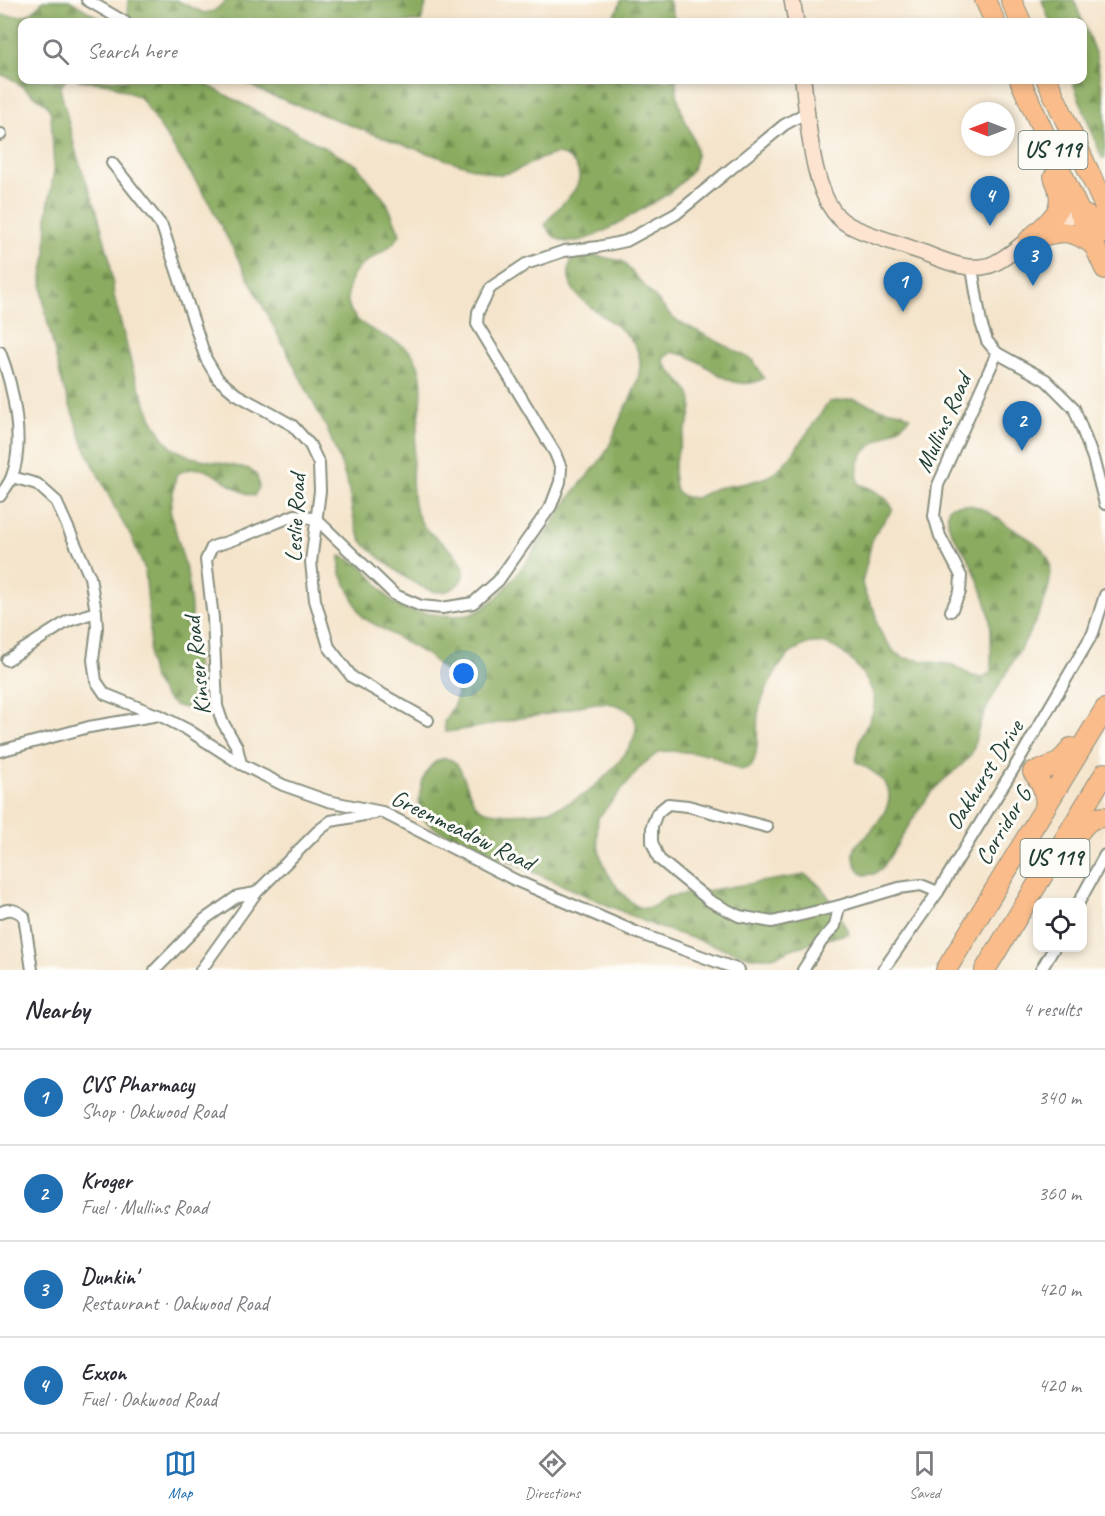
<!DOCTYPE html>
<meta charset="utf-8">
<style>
:root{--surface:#fff;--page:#f7f7f7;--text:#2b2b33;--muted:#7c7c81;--line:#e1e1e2;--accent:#1f6fb2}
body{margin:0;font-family:Caveat,sans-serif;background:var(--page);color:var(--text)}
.controls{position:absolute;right:18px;bottom:18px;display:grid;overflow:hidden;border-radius:12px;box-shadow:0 3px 9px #0003}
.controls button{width:54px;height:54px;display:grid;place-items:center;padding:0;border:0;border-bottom:2px solid var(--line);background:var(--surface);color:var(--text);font:30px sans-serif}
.compass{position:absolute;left:961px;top:102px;width:54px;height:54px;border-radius:50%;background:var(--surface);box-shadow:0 3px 9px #0003;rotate:270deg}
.you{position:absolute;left:464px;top:674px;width:21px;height:21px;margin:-15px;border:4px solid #fff;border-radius:50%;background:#1a73e8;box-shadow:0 0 0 9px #1a73e833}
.badge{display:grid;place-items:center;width:39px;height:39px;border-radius:50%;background:var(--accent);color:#fff;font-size:20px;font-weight:700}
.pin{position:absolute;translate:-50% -50px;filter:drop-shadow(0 2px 3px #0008)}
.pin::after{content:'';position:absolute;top:32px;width:21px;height:18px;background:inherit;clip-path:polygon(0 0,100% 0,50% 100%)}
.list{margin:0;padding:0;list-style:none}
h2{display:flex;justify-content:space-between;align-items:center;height:78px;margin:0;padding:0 24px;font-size:26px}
h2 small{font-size:20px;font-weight:400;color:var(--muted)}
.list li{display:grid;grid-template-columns:39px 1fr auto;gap:18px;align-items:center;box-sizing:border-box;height:96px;padding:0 24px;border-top:2px solid var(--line)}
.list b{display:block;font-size:22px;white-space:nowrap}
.list p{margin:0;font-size:20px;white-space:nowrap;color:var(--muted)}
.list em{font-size:20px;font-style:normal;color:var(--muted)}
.icon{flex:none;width:33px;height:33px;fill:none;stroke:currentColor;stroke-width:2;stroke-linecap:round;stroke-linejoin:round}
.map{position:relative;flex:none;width:1105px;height:970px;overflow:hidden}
.search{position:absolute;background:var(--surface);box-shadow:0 3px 9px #0003;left:18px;right:18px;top:18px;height:66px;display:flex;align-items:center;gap:15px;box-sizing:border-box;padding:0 21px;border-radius:12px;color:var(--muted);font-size:22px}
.sheet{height:462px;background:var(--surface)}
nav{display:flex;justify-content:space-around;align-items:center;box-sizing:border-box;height:84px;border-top:2px solid var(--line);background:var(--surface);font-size:16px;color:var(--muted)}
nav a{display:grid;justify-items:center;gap:3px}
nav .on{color:var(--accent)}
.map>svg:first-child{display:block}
.forest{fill:url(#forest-firs);stroke:#55744a;stroke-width:1.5}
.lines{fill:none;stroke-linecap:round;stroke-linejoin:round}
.street-casing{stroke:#8a9080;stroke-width:14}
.secondary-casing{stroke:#8a9080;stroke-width:18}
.highway-casing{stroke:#8a9080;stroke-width:22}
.street{stroke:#fff;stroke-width:10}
.secondary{stroke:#fde4d0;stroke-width:15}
.highway{stroke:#f9bc8a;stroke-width:20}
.labels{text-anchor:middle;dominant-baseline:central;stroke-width:6;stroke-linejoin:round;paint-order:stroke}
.shield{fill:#fdfcf7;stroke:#62766e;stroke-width:1.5}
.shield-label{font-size:22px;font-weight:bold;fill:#1f3d34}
.street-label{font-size:24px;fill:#1f3d34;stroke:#fdfcf7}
</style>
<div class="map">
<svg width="1105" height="970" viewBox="0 0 1105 970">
<defs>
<pattern id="forest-firs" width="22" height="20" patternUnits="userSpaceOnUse" patternTransform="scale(1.5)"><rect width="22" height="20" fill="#8bac60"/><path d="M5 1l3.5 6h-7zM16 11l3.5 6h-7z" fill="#718d50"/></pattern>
</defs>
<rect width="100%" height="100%" fill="#fdfcf7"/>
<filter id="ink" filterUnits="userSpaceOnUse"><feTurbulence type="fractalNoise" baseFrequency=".0167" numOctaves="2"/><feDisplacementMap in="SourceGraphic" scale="12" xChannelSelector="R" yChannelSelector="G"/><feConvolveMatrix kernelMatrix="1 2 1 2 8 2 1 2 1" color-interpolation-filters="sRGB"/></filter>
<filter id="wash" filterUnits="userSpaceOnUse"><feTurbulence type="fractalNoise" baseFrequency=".008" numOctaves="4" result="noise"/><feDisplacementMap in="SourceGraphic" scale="24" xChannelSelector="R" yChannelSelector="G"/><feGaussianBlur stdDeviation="1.35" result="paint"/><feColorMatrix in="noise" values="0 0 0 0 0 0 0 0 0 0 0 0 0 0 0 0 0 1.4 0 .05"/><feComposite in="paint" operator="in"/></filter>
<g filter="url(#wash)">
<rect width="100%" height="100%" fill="#f4e4cb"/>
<g class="forest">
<path d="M43,0H69L106,22H22V80H66L60,88L77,156L97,211L110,261L114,296L134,374L152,419L164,439L172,448L191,457L249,469L257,476L259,487L254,496C226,490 207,454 176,475L170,510L188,577L198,681L195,703L185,708L174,705L166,698L153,680L149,659L150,626L145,570L131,536L119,516L84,446L62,383L47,319L43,298L42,276L46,256L47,214L54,171L51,113L46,104L10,78L0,74V15C21,17 30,19 43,0Z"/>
<path d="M128,0H176L204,13L214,11L227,0H427L421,22H136L128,16Z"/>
<path d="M621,0H669L675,22H609L618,9Z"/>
<path d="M1042,0H1074L1096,55L1105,104V158H1102L1072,80H1082V22H1050Z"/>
<path d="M77,80H198L357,165L387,203L400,234C388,258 351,257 348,292C343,334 400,332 415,358C431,386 414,432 413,462C412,472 412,484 413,494C413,505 418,519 425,528C436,541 478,562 459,583C454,589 446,592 439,592C416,591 384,560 366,546C351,528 353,505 347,483C342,464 334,447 327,429L206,197L141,98L110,84Z"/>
<path d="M240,80H676C676,137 732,153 658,200C634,211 584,253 558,239C552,236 549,231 545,225C554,207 590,188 576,166C555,133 520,181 493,174C416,152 341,121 265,93Z"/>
<path d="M591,255L622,261L674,319L753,360L764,378C735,394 717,371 694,359C687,355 679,354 671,352L663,360C670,375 688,385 691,397C698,421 665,454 676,491L685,497L696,498L716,488L747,483L767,477L776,472L791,456L829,402L855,399L878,408L901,412L910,417C892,440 849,442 859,484C874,490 886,494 893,509L873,536L862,583L865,594L876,613L877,624L882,635L895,653L904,658L953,665L972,676L982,678L991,672C991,650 993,628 987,606C982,590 976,572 968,558C958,540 943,529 949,507C971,499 990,512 1007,525C1022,535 1046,545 1050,564C1057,601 1007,667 991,700C986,710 981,720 978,730C975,738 975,749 970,756C959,770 941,779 930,794C913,816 899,843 883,867L874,874L864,875C857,869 850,857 856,846C857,843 863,840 866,837C878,822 900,799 883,781C877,773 866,767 857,762C853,734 878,721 874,697C871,684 862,672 853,662C821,629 791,641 771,680C766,690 760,702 758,714C756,732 760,751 751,767L740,770L709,754L670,751L659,752L641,766L598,818C594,848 603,873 624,895C629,901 637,909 647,908C653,908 662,901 667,897L805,875C827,886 837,913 849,933L794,948L773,957H750L655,926L440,831C434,827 426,823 422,817C415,802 422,767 439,760C464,750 465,796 478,807C488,816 526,814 540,812C556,810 577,800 590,790C606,777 657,730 627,710C603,694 573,709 548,714C539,716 530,716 521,718C496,723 470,730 445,732L444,722L455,703L457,694L456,684L449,674L427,655L362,617L340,572V556C348,559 358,562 364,568C392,598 385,609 432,614C443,615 457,617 468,615C504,608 551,523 573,493C584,479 598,466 607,450C613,440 616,428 621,417C629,401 639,384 640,366C643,317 553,311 571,261L581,256Z"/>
</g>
</g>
<g filter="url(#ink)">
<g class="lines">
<g class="street-casing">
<g id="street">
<path d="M87,0L125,22"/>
<path d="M0,135L1,134"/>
<path d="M112,163L162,226L206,359L218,379L236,394L292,425L310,445L319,464L320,491L311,562L315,600L329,647L352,677L428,720"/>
<path d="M972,268L981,323L987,341L997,353L1046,380L1074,408L1093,458L1105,504"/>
<path d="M0,352C13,385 25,442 12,476C10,483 4,490 0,496"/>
<path d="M12,477L37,484L56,501L90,577L96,612L97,628L93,660L96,681L105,694L157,715"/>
<path d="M951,611L960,592L961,576L940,536L934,516L938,485L997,353"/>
<path d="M7,660L68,621L96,612"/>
<path d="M0,751L89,727L159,715L188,730L241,764L283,785L328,801L382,812L517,881L638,933L739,970"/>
<path d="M241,764L237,747L222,721L217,706L213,618L206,560L212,547L244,536L295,515L316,519L395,595L421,606L442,608L473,603L498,581L551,506L560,482L561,468L555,453L477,324L478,312L490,288L526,264L564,251L598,247L626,241L676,214L784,125L807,112"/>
<path d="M767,827L688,806L668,804L657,813L652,826V842L659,859L710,901L739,916L772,922L839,906L899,888L921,885L938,892"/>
<path d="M1079,902L1105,855"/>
<path d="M0,913C9,907 16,910 24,916L32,970"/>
<path d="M155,970L205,919L238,896L256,893"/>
<path d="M201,970L256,893L318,831L331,821L375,813"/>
<path d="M803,970L821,942L835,926L839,906"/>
<path d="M883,970L938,892L1017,763L1093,633L1105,595"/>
<path d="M1041,970L1054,948"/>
</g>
</g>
<g class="secondary-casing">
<g id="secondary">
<path d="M792,0L796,22"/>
<path d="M803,80C808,118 811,203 847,224C864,234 897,243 916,250C937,257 964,272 987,266C996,264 1003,258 1011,253C1032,237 1054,216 1082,214"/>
</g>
</g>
<g class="highway-casing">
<g id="highway">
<path d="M985,0L995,22"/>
<path d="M1011,0L1021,22"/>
<path d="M1020,80L1105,269"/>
<path d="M1047,80L1105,207"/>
<path d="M1082,214L1097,221L1105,233"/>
<path d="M1033,239C1059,230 1072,228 1095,246"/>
<path d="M1028,241C1051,219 1070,211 1054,177"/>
<path d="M1046,805C1045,791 1042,783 1033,772C1050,768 1062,763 1071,748"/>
<path d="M1077,835C1085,824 1090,817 1105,817"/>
<path d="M946,970L1105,709"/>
<path d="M985,970L1105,773"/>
</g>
</g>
<use href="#street" class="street"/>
<use href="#secondary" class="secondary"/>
<use href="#highway" class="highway"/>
</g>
</g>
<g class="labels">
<g class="shield">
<rect x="1018.5" y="131" width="69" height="38" rx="4.5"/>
<rect x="1020.5" y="839" width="69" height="38" rx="4.5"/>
</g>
<g class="shield-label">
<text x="1053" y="150">US 119</text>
<text x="1055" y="858">US 119</text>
</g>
<g class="street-label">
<text transform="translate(943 423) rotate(-66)">Mullins Road</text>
<text transform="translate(295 518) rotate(-87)">Leslie Road</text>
<text transform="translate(197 666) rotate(-96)">Kinser Road</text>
<text transform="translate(984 775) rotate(-58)">Oakhurst Drive</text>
<text transform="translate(1003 826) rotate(-59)">Corridor G</text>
<text transform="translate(463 830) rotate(26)">Greenmeadow Road</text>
</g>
</g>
</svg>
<div class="controls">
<button><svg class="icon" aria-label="locate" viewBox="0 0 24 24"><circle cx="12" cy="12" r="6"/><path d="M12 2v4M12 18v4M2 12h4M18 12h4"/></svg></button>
</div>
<svg class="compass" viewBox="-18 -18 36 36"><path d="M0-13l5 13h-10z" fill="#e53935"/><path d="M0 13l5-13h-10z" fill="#7c7c81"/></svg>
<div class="you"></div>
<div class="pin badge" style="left:903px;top:312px">1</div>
<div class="pin badge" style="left:1022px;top:451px">2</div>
<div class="pin badge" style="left:1033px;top:286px">3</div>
<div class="pin badge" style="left:990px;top:226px">4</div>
<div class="search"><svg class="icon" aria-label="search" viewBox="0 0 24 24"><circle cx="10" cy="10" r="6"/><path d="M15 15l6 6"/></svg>Search here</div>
</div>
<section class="sheet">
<h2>Nearby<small>4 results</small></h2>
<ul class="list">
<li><span class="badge">1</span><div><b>CVS Pharmacy</b><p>Shop · Oakwood Road</p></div><em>340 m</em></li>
<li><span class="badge">2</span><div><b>Kroger</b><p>Fuel · Mullins Road</p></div><em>360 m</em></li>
<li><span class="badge">3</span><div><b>Dunkin'</b><p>Restaurant · Oakwood Road</p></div><em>420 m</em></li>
<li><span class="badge">4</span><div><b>Exxon</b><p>Fuel · Oakwood Road</p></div><em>420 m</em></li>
</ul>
</section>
<nav>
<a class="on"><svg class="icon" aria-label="map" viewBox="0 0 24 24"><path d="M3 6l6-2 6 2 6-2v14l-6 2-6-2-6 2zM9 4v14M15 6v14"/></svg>Map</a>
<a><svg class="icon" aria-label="directions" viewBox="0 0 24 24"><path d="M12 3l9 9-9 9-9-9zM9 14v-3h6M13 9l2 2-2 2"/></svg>Directions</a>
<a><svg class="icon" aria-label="saved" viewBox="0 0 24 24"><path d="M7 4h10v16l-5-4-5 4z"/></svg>Saved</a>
</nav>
